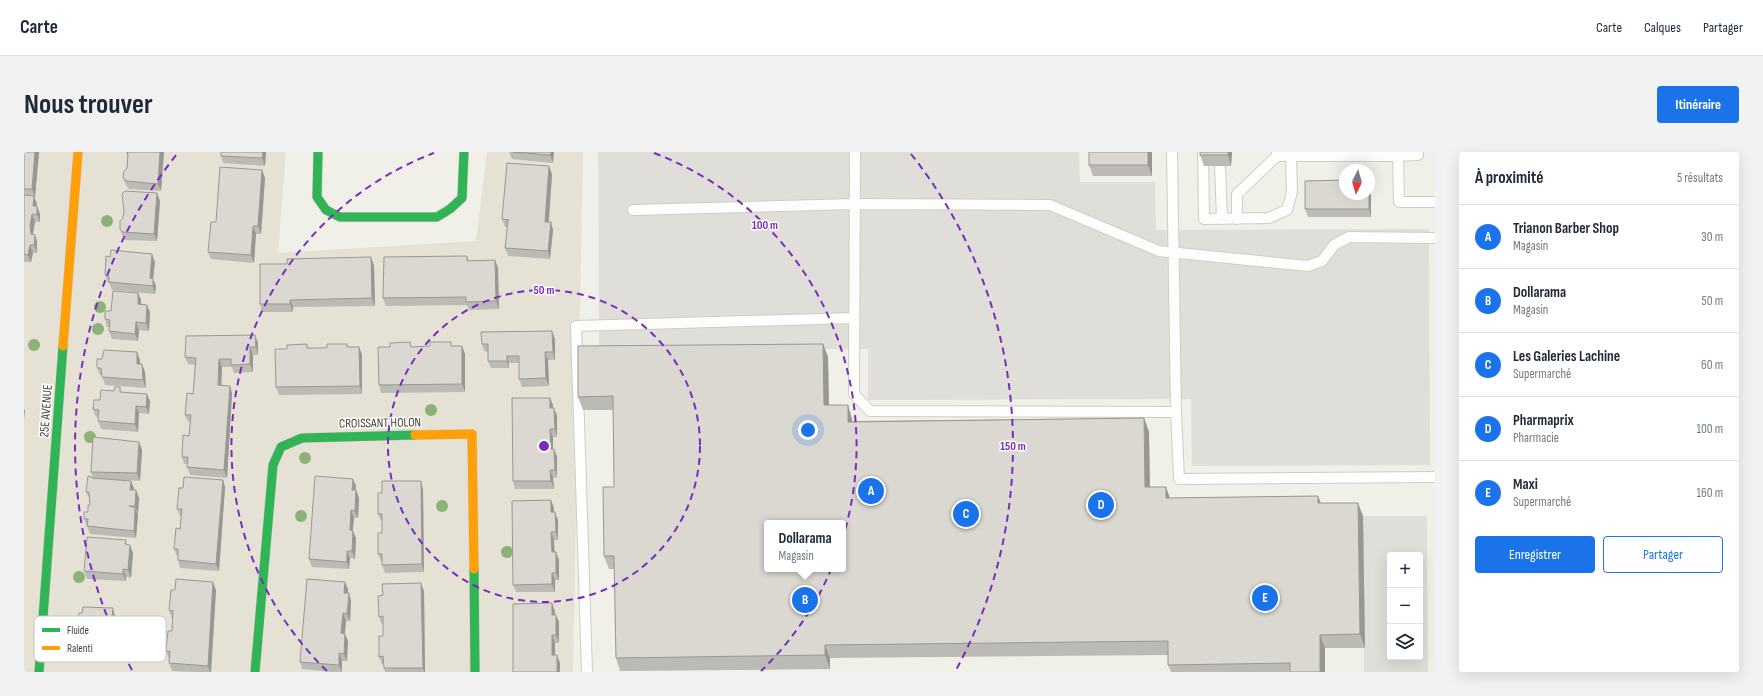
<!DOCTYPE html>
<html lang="fr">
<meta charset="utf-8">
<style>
:root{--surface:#fff;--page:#f2f2f3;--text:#1f2937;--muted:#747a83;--line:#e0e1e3;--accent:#1a73e8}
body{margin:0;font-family:"Sofia Sans Condensed",sans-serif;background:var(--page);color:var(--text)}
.controls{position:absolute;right:12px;bottom:12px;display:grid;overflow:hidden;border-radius:4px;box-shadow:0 4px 16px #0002}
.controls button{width:36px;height:36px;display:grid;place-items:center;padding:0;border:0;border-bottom:1px solid var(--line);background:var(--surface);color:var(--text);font:20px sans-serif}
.compass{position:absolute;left:1315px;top:12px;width:36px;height:36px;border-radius:50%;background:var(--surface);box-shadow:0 4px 16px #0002;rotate:185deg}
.you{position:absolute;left:784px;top:278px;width:14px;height:14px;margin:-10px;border:3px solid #fff;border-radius:50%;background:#1a73e8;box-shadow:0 0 0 6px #1a73e833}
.badge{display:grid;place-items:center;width:26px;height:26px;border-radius:50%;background:var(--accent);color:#fff;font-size:13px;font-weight:700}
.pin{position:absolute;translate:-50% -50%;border:2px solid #fff;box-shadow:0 1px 4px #0006}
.popup{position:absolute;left:740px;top:368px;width:82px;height:52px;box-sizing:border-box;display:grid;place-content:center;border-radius:4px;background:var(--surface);filter:drop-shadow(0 1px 3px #0005);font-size:13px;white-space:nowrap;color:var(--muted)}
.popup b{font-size:15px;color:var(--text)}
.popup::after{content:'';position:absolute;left:50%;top:100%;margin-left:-8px;border:8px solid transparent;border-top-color:var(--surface)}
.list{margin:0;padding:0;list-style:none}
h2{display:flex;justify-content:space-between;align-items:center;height:52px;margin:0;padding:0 16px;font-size:17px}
h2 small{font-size:13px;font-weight:400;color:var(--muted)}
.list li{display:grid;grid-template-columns:26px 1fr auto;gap:12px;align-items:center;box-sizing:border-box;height:64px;padding:0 16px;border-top:1px solid var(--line)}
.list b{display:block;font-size:15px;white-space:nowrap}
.list p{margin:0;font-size:13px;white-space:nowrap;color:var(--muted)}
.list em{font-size:13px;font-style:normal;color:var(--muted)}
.actions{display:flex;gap:8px;padding:12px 16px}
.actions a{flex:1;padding:9px 0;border:1px solid var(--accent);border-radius:4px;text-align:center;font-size:14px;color:var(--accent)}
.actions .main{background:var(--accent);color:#fff}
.icon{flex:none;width:22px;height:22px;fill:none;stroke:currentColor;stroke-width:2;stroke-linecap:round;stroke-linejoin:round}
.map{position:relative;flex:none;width:1411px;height:520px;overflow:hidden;border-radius:4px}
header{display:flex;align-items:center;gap:24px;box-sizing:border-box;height:56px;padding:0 20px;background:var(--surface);border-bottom:1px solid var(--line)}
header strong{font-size:19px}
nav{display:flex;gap:22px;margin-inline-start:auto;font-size:14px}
.intro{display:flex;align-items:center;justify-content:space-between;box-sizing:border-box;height:96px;padding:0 24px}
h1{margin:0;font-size:28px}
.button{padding:10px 18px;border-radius:4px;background:var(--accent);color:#fff;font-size:14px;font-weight:700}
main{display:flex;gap:24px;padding:0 24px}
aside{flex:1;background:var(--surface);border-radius:4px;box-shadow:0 4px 16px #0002}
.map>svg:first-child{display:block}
.residential{fill:#e5e2d5}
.parking{fill:#e0ded8;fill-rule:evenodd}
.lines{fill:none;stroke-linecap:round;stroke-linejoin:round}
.lane-casing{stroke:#cecdc6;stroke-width:12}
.fast-casing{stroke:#d0cebe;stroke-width:10}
.slow-casing{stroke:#d0cebe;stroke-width:10}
.lane{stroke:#fdfdfc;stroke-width:10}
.fast{stroke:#30b455;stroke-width:9}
.slow{stroke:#ff9f0a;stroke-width:9}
.tree{fill:#8cb27a}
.wall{fill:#bbbab4}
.shaded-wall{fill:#999792}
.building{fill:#dad8d1;stroke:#999792;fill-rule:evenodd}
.ring{fill:none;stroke:#7b2cbf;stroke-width:2;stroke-dasharray:7 5}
.labels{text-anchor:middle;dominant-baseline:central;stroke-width:3;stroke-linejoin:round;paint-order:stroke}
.street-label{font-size:13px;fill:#484234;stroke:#fff}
.key{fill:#fff;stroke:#c8c6c2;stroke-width:1}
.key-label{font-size:11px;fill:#484234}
.centre{fill:#7b2cbf;stroke:#fff;stroke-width:2}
.ring-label{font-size:12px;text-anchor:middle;font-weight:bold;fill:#7b2cbf;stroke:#fff;stroke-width:3;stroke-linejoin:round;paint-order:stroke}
</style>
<header>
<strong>Carte</strong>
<nav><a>Carte</a><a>Calques</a><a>Partager</a></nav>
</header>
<div class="intro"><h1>Nous trouver</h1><a class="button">Itinéraire</a></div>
<main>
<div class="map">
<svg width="1411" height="520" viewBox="0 0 1411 520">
<rect width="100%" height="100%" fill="#f0efe8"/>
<path class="residential" d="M0,0H262L254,101L452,89L463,0H559L549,520H0Z"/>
<g class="parking">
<path d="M574,0H1055L1056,30H1131L1132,78L1405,77L1406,313L1168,314L1167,247L844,248V197L575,198Z"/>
<path d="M1339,364H1403L1404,520H1340ZM1366,403H1396V505H1366Z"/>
</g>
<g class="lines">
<g class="lane-casing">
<g id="lane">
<path d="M831,0L830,242L846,259L1152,260L1155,327L1411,325"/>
<path d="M1148,0L1152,260"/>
<path d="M1179,0L1180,67L1245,66L1263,58L1268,40L1267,4"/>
<path d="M1253,0V4H1374L1375,50H1411"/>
<path d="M1374,4L1394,3V0"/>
<path d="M1196,14L1198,67"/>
<path d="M609,58L831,52L1026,53L1135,99L1284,114L1298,109L1310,93L1325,85L1411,86"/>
<path d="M1213,67V42L1253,4"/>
<path d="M563,520L552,174L830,166"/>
</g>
</g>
<g class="fast-casing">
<g id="fast">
<path d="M294,0L293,45L302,58L316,65H413L426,57L438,46L440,0"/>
<path d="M450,417L451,520"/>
<path d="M15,520L39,194"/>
<path d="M231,520L249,313L257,295L278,286L391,283"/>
</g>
</g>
<g class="slow-casing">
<g id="slow">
<path d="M39,194L54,0"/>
<path d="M391,283L448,282L450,417"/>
</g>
</g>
<use href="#lane" class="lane"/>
<use href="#fast" class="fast"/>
<use href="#slow" class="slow"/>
</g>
<g class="tree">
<circle cx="83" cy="69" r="6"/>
<circle cx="76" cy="155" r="6"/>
<circle cx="74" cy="177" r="6"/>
<circle cx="10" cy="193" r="6"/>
<circle cx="407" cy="258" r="6"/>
<circle cx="66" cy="285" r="6"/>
<circle cx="281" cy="306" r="6"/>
<circle cx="418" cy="354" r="6"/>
<circle cx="277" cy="364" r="6"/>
<circle cx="483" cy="400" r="6"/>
<circle cx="55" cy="425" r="6"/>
</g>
<g class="wall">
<path d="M0,0H15L11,45H10L13,52V54L16,62V70H11L9,81V82L11,83L13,90V101H9L7,110H0Z"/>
<path d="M102,0H140L137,39L105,37L102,33L99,26L103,16L104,6Z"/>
<path d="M242,0L241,14L199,11L197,4Z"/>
<path d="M485,0H530L529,11L488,7Z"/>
<path d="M1065,0H1128V24H1069L1065,13Z"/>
<path d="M1176,0H1208L1207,14H1180L1176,3Z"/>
<path d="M238,18L241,26L237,82H232L230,111L187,107L184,100L192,70Z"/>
<path d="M528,22L525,70H527L529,78L526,107L484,104L481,96L483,75H481L478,67Z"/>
<path d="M1345,30L1347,36V65H1284L1281,57L1345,42Z"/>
<path d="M136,49L133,89L101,88L99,85L96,77Z"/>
<path d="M443,104L445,109L471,108L474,116L475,157L445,158L443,153L362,154L359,146Z"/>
<path d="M131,110L129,127L132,134L131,142L88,138L85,131H84L81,123Z"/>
<path d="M350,113L351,154L269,155V160H238L236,152Z"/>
<path d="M114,141L117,148V152L126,160L125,179L115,178L114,189L88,187L85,179V175H83L81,167L87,159Z"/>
<path d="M231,183L234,191V203H229V220L210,221L208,215H198L197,234H206L208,242L203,326L166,323L163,315V312H160L158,305L165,284L166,270H164L161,263L169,242L171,213L164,212L161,205Z"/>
<path d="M531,187V208H524L525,234L498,235L495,227V211H485V216H467L464,209V200L460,199L458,192Z"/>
<path d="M386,190L388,195L438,194L441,202V240L357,241L355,233L366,195Z"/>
<path d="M283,192L284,196L335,195L338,203V242L255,243L252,235L263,197Z"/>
<path d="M799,192L804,205L805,253L828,267V269L1120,266L1125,280L1126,335L1146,346L1294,344L1297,351L1339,364L1341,496H1301V520H1147L1144,513V503L806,506V517L596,519L592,506L590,417H585L580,404L590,335L589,258H559L554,245Z"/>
<path d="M113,200L116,208V212H118L121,220L122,236L81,233L78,223H76L73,216L78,207Z"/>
<path d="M96,235L97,240L126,249L125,262L115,261L114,280L77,277L74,269L75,265H72L69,257L76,248L90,239Z"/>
<path d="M526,246L529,253V256H530L533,264V285H529V297H530L533,305V325L529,326L530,337H491L489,329Z"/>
<path d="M115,290L118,298L116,329L102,328L110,336V338H112L115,346L112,386L66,382L60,367L64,360L66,353V348L62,340L68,325L69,326L67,320Z"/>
<path d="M329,327L332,334V338L335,346L334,366H330L329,379L332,386L331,407L326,406L325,417L288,415L285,407Z"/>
<path d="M199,328L201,335L195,419L156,416L154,408V404H153L150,397L156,377L157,364H156L153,357L159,336Z"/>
<path d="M399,337L400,420L361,421L358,413V409H357L354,402L358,381V369H357L354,362L358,341Z"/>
<path d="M530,356V360L534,368V388H530V400H532L535,408V428H531V440H492L489,433Z"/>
<path d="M102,388L103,393L109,401L107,426L102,425V429L63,427L60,419Z"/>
<path d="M324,437V441L327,449L326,469H322L321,482L324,489L323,509H318V520H308L278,517L276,510Z"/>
<path d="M192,438L187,520H169L148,519L145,511V507L142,499L148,479V466L145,458Z"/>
<path d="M400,439L401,520H361L360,516V512H358L355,505L359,484V472H358L355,465Z"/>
<path d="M531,459V463H532L535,470V491H531V503L536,511L489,520Z"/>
<path d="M91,464L90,481L85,480L83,505L70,504V508L59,507L55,495L57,473L54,465Z"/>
<path d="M134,481L131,509L107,507L105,499V496H101L98,488Z"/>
</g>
<g class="shaded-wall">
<path d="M11,0H15L11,45L8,37Z"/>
<path d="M136,0H140L137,39L134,32Z"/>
<path d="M239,0H242L241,14L238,6Z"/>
<path d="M527,0H530L529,11L526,3Z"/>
<path d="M1124,0H1128V24L1124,13Z"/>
<path d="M1204,0H1208L1207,14L1204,3Z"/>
<path d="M525,14L528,22L524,77L521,70Z"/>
<path d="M238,18L241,26L237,82L234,74Z"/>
<path d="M1345,30L1347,36V65L1345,57Z"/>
<path d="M133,41L136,49L133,89L130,82Z"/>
<path d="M10,44L13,52L12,61L9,54Z"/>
<path d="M13,54L16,62V70L13,63Z"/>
<path d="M8,62L11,70L9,81L10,90L7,82L6,74Z"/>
<path d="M527,70L529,78L526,107L524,99Z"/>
<path d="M229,74L232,82L230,111L227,103Z"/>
<path d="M11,83L13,90V101L10,93Z"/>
<path d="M6,93L9,101L7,110L4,103Z"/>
<path d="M128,102L131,110L129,127L132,134L131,142L126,126Z"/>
<path d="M347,105L350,113L351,154L348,146Z"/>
<path d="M471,108L474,116L475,157L472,149Z"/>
<path d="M114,141L117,148V160L114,152Z"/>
<path d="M266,148L269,155V160L266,152Z"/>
<path d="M123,153L126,160L125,179L122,171Z"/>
<path d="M112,170L115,178L114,189L111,182Z"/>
<path d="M528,179L531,187V208L529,200Z"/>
<path d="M231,183L234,191V203L232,195Z"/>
<path d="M799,192L804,205L805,267L800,253Z"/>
<path d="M438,194L441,202V240L438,232Z"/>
<path d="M226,195L229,203V220L226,212Z"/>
<path d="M335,195L338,203V242L336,234Z"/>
<path d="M113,200L116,208V219L113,212Z"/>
<path d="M521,200L524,208L525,234L522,226Z"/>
<path d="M483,204L485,211V216L483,209Z"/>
<path d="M195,207L198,215L197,241L194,233Z"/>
<path d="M118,212L121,220L122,236L119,228Z"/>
<path d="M206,234L208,242L203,326L200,318Z"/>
<path d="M123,242L126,249L125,262L122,255Z"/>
<path d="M526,246L529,253V264L526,256Z"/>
<path d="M824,253L828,267V283L824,270Z"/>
<path d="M112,254L115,261L114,280L111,272Z"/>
<path d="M530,256L533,264V285L531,277Z"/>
<path d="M0,257L1,259L0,267Z"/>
<path d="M1120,266L1125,280L1126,349L1121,335Z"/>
<path d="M526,277L529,285V305L527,297Z"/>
<path d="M115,290L118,298L116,329L113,321Z"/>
<path d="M530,297L533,305V325L531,318Z"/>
<path d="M526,318L529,326L530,337L527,329Z"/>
<path d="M329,327L332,334L331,346L328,338Z"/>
<path d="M199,328L201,335L195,419L192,412Z"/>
<path d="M107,329L110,336L109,345L106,338Z"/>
<path d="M397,329L399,337L400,420L398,412Z"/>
<path d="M1142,335L1147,349L1142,346Z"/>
<path d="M112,338L115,346L114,362L111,354Z"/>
<path d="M332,338L335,346L334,366L331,359Z"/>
<path d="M1294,344L1299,358L1294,351Z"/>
<path d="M527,348L530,356V368L527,360Z"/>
<path d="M1334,351L1339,364L1341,496L1336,482Z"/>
<path d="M111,356L114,363L112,386L110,379Z"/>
<path d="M327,358L330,366L328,386L326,378Z"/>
<path d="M531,360L534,368V388L532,380Z"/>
<path d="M329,379L332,386L331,407L328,399Z"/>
<path d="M527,380L530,388L531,408L528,400Z"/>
<path d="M106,393L109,401L107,426L104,418Z"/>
<path d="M323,399L326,406L325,417L323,410Z"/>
<path d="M532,400L535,408V428L532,421Z"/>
<path d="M99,417L102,425V429L99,422Z"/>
<path d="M528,421L531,428V440L528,432Z"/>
<path d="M189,430L192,438L187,520H186L184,514Z"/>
<path d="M321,430L324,437L323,449L320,441Z"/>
<path d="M397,431L400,439L401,520H400L399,516Z"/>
<path d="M325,441L327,449L326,469L323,462Z"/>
<path d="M528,451L531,459V470L528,463Z"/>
<path d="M89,456L91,464L90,481L87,473Z"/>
<path d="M319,461L322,469L320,489L317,481Z"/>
<path d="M532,463L535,470V491L532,483Z"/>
<path d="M82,473L85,480L83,505L80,497Z"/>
<path d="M131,474L134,481L131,509L129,501Z"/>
<path d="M321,482L324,489L323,509L320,502Z"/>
<path d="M528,483L531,491V511L528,503Z"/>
<path d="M1296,483L1301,496V520H1296Z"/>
<path d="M801,493L806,506V517L801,503Z"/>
<path d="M67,496L70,504V508L67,500Z"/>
<path d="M315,501L318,509V520L315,513Z"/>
<path d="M533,503L536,511V520H533Z"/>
</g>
<g class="building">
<path d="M0,0H11L8,37H0Z"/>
<path d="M103,0H136L134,32L103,29L99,26L100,19L103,16L104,2Z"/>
<path d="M197,0H239L238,6L197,4Z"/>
<path d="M489,0H527L526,3Z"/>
<rect x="1065" y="0" width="59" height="13"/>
<rect x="1176" y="0" width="28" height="3"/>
<path d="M483,11L525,14L521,70H527L524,99L481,96L484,68H485L478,67Z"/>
<path d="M196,15L238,18L234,74H229L227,103L184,100L187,70H192Z"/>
<path d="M1321,28V42H1345V57H1281V29Z"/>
<path d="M101,39L133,41L130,82L98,80L96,77V69L99,66L100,59L98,42Z"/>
<path d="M0,43L10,44L9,54H13V63L8,62L6,74L7,82L11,83L10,93H6L4,103L0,102Z"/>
<path d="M87,98L128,102L126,126L129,127V134L85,130V124L81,123L82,104L86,105Z"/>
<path d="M443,104V109L471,108L472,149L442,150V145L359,146L360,105Z"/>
<path d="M347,105L348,146L266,148V152H236V112H263V107Z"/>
<path d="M89,139L114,141V152L123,153L122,171L112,170L111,182L85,179L86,168L81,167V159H87Z"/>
<path d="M528,179L529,200H521L522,226L495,227V204H483V209H464V192H458L457,180Z"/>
<path d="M231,183L232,195H226V212L207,213V207H195L194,233L206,234L200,318L163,315L164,305H158L159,283L165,284L167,263H161L163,241L169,242L172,206L161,205L162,184Z"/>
<path d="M386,190L387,195L406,194V190H427V194H438V232L355,233L354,195H366V191Z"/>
<path d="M283,192V196H303V192H323V195H335L336,234L252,235L251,197H263V193Z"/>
<path d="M799,192L800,253H824V270L1120,266L1121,335H1142V346L1294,344V351H1334L1336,482L1296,483V520H1266V511L1144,513V489L801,493V503L592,506L590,404H580L579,335H590L589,244L554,245V194ZM743,371H819V417H743Z"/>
<path d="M80,198L113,200V212H118L119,228L78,225L77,216H73V207H78Z"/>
<path d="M91,235H96V240L123,242L122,255L112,254L111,272L74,269L75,258L69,257L70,248H76L77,238L90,239Z"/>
<path d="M488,246H526V256H530L531,277H526L527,297H530L531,318H526L527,329H489Z"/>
<path d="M69,285L115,290L113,321L67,320Z"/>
<path d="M64,324L68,325V326L107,329L106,338H112L111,354H105L111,356L110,379L63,374L64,367H60V360H64V353H66L65,340H62Z"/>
<path d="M291,324L329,327L328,338H332L331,359L327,358L326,378L329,379L328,399H323V410L285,407Z"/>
<path d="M160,325L199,328L192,412L154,408V397H150L152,376L156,377L158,357H153L155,336H159Z"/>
<path d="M358,329H397L398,412L358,413V402H354V381H358V362H354V341H358Z"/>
<path d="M527,348V360H531L532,380H527L528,400H532V421H528V432L489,433L488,349Z"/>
<path d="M63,385L102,388L101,392L106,393L104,418L99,417V422L60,419Z"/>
<path d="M152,427L189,430L184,514L145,511L146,499H142L144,479H148L149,459L145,458L147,438H151Z"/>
<path d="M283,427L321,430L320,441H325L323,462L319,461L317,481L321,482L320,502L315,501V513L276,510Z"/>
<path d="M397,431L399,516H360L359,504L355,505V484H359V464L355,465L354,444L359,443L358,432Z"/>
<path d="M528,451V463H532V483H528V503H533V520H489V452Z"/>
<path d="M59,455L89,456L87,473H82L80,497L67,496V500L56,499L57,495H55L58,466L54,465L55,461H58Z"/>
<path d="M100,471L131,474L129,501L105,499V489L98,488Z"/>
</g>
<g class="ring">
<circle cx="520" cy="294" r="156"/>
<path d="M303 519A313 313 0 0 1 410 1M630 1A313 313 0 0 1 737 519"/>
<path d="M108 518A469 469 0 0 1 153 2M887 2A469 469 0 0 1 932 518"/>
</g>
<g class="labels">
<g class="street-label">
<text transform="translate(22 259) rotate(-86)">25E AVENUE</text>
<text transform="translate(356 271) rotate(-1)">CROISSANT HOLON</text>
</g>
</g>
<rect x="10" y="464" width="132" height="46" rx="6" class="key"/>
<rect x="18" y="476" width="18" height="4" fill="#30b455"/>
<rect x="18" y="494" width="18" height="4" fill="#ff9f0a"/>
<g class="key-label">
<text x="43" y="482">Fluide</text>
<text x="43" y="500">Ralenti</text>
</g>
<circle cx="520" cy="294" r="6" class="centre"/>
<g class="ring-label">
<text x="741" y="77">100 m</text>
<text x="520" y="142">50 m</text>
<text x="989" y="298">150 m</text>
</g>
</svg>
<div class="controls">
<button>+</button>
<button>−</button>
<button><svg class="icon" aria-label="layers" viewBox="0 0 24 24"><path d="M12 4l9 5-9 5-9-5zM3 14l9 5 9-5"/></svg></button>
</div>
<svg class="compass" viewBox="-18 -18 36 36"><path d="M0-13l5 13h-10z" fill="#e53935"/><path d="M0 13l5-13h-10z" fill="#747a83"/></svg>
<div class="you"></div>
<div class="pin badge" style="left:847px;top:339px">A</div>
<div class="pin badge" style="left:781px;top:448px">B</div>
<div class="popup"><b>Dollarama</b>Magasin</div>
<div class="pin badge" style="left:942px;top:362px">C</div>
<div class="pin badge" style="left:1077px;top:353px">D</div>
<div class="pin badge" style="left:1241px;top:446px">E</div>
</div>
<aside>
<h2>À proximité<small>5 résultats</small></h2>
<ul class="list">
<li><span class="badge">A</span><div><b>Trianon Barber Shop</b><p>Magasin</p></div><em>30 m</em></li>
<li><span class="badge">B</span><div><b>Dollarama</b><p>Magasin</p></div><em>50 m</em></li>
<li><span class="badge">C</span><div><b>Les Galeries Lachine</b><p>Supermarché</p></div><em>60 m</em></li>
<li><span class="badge">D</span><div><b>Pharmaprix</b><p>Pharmacie</p></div><em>100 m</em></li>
<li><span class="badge">E</span><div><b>Maxi</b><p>Supermarché</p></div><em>160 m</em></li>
</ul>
<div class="actions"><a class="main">Enregistrer</a><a>Partager</a></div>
</aside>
</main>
